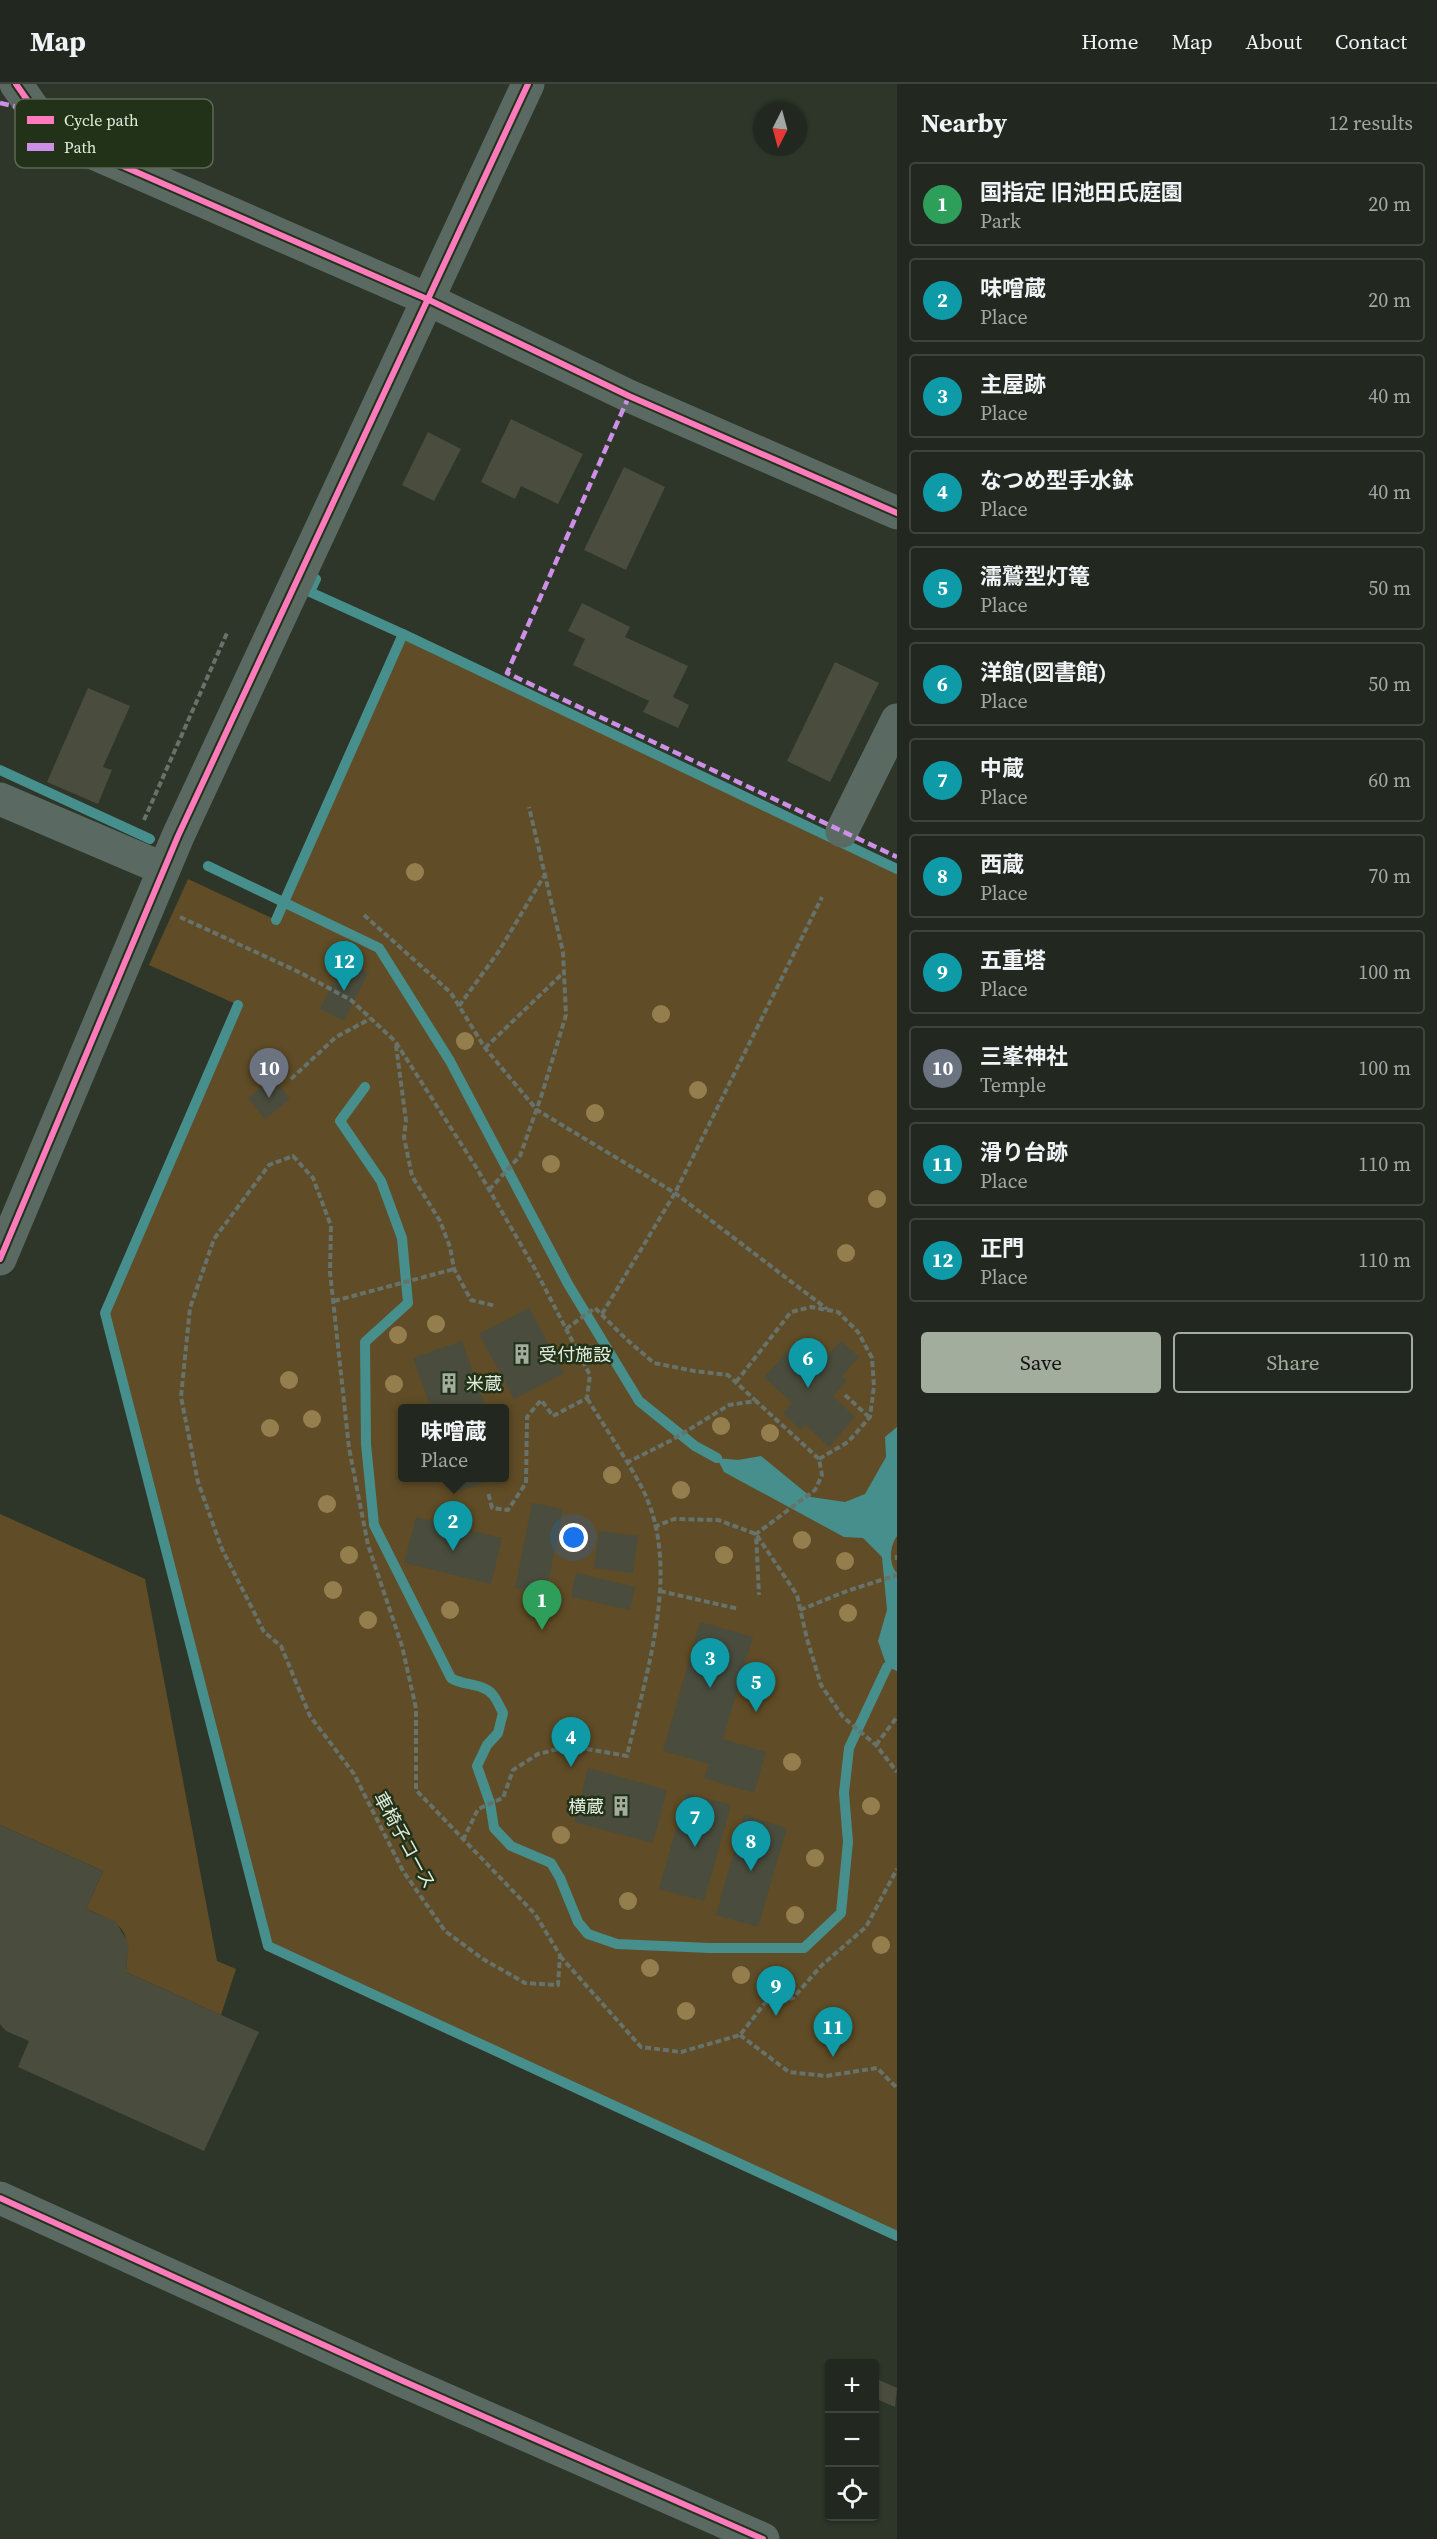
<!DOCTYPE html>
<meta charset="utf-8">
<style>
:root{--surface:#22281f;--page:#2a3028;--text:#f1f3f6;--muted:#a2a6a4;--line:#3f443d;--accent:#a3ad9e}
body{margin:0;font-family:"Source Serif 4","Noto Sans JP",serif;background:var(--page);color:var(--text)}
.controls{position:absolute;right:18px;bottom:18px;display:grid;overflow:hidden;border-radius:6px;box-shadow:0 2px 4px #0004}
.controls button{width:54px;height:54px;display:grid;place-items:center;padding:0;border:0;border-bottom:2px solid var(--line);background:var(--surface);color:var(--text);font:30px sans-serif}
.compass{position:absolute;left:753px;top:18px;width:54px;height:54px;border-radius:50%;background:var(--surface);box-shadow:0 2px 4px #0004;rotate:186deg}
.you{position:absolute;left:574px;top:1454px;width:21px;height:21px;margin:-15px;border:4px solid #fff;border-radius:50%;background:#1a73e8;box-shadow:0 0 0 9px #1a73e833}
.badge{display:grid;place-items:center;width:39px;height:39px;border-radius:50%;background:var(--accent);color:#fff;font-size:20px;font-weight:700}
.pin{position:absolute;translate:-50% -50px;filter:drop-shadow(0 2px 3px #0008)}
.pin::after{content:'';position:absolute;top:32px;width:21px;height:18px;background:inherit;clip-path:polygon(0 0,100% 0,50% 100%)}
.popup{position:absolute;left:398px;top:1320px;width:111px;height:78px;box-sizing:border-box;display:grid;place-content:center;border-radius:6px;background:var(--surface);filter:drop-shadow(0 2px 4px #0005);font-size:20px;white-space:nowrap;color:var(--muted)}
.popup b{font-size:22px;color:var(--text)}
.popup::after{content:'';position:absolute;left:50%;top:100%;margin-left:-12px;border:12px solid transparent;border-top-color:var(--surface)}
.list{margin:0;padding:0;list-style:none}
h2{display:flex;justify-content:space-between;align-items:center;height:78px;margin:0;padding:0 24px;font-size:26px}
h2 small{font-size:20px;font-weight:400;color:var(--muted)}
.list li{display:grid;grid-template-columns:39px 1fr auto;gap:18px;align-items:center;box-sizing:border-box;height:84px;margin:0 12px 12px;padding:0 12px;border:2px solid var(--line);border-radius:6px}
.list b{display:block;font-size:22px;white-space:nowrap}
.list p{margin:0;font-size:20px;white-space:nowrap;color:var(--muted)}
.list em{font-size:20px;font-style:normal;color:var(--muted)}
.actions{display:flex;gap:12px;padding:18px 24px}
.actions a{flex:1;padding:14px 0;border:2px solid var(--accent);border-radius:6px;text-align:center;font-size:21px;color:var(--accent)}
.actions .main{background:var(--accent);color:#111}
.icon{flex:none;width:33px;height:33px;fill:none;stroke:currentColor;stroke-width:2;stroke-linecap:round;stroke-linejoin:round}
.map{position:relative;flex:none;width:897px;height:2455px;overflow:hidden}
header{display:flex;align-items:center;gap:36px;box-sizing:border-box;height:84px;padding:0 30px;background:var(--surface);border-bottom:2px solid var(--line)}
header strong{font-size:28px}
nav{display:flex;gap:33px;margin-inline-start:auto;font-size:21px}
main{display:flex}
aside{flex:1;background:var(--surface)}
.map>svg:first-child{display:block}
.green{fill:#604c26;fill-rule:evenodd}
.water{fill:#468f8c}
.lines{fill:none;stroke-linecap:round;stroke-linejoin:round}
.stream{stroke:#468f8c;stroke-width:10}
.building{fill:#4a4d3d}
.path{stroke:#66726a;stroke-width:4;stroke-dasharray:6 3;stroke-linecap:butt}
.minor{stroke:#5a6961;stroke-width:33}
.quiet{stroke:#ce8fe9;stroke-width:4.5;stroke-dasharray:9 4.5;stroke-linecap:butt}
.cycleway-casing{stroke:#223219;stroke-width:10}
.cycleway{stroke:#fd7abc;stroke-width:6}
.tree{fill:#947e4e}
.labels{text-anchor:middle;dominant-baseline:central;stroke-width:5;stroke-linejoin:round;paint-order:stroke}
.poi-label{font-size:18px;fill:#e2eddd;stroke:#223219;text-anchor:start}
.street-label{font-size:18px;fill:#e2eddd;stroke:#223219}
.key{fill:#223219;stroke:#5c6a54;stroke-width:1.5}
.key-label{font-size:16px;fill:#e2eddd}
</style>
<header>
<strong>Map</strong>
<nav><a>Home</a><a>Map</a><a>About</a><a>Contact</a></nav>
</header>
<main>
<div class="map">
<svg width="897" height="2455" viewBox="0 0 897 2455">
<rect width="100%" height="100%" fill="#2d3629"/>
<g class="green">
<path d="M403,550L897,785V2152L268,1862L105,1229L238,921L149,881L188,795L276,836ZM402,1324H504V1394H402Z"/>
<path d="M0,1430L145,1495L217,1877L236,1885L221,1931L126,1888C131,1844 124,1841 86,1825L103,1787L0,1741Z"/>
</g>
<path class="water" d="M897,1343V1452C890,1461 888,1480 897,1489V1587L887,1583L878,1557L887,1526L882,1473L863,1454L844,1453L724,1388L717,1374L738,1376L761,1372L811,1413L845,1418L865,1410L886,1373L885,1353Z"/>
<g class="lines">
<g class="stream">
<path d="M403,550L897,785"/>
<path d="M0,686L150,755"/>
<path d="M208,782L379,864L450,977L568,1200L639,1317L695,1362L717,1374"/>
<path d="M276,836L403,550L310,508L316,495"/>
<path d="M238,921L105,1229L268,1862L897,2152"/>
<path d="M365,1003L340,1037L381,1097L402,1154L408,1219L365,1258L366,1360L374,1441L451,1594C463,1602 484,1599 493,1611C497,1616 500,1623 503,1629L498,1649L487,1661L477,1682L490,1719L494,1744L511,1762L551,1779L560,1794L578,1838L588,1850L617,1860L709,1864H804L841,1829L848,1758L844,1709L849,1664L887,1583"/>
</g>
</g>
<g class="building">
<path d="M511,335L583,370L558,420L521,402L515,415L481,398Z"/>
<path d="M428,348L461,365L434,417L402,401Z"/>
<path d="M624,383L665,403L626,486L584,466Z"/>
<path d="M582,519L630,543L625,553L688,582L673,613L689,621L678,644L643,628L649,617L573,581L585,555L568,547Z"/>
<path d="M835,578L879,599L830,698L787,677Z"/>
<path d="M88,604L130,622L103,683L112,686L98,720L47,698Z"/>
<path d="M344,877L368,889L344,937L320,925Z"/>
<path d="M273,994L290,1015L265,1035L248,1014Z"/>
<path d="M529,1224L564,1289L514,1315L479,1250Z"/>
<path d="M800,1254L823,1275L841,1257L859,1273L842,1292L847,1297L833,1312L855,1333L829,1363L806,1341L801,1346L783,1329L792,1319L764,1293Z"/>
<path d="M462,1257L486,1324H431L413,1274Z"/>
<path d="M504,1376L509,1390L504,1391Z"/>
<path d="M456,1394H497L460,1407Z"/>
<path d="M532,1419L563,1425L546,1510L515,1504Z"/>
<path d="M416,1433L502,1454L491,1500L404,1479Z"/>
<path d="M599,1447L638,1452L633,1489L594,1484Z"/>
<path d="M576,1489L635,1503L630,1526L571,1513Z"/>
<path d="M700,1538L753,1553L723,1655L766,1668L754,1709L704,1694L709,1680L663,1667Z"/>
<path d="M588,1684L667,1706L653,1759L574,1738Z"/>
<path d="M686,1709L731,1721L704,1817L659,1805Z"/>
<path d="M744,1731L787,1744L758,1843L716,1831Z"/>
<path d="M0,1741L103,1787L86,1825L116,1838L129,1860L126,1888L259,1948L204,2067L18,1983L29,1957L6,1947L0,1940Z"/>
<path d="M879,2296L897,2304L895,2323L874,2314V2305Z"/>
</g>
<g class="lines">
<g class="path">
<path d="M144,736L227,549"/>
<path d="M364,831L451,909L485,964L537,1026L675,1109L827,1225"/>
<path d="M180,833L301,889L351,916L395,957L476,1083L535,1185L590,1291L587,1314L553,1332L541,1316L527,1333L526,1399L508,1426L492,1424L488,1408"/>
<path d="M459,922L499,867L544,792"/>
<path d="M396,961L406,1037L404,1053L412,1092L440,1137L450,1163L454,1185L471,1216L496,1222"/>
<path d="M485,964L563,889"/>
<path d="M291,995L336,953L370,935"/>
<path d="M293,1072L313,1094L331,1142L330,1188L349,1364L368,1461L402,1562L416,1624V1706L535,1830L560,1871L558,1901L525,1899L483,1875L445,1847L403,1787L354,1690L310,1632L281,1562L264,1548L222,1465L198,1398L181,1313L190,1224L214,1155L269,1081Z"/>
<path d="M489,1106L520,1072L542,1010L566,931L563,868L529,723"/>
<path d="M334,1217L454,1185"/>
<path d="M602,1230L675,1109L822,813"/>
<path d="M566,1245L595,1224L626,1255L654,1279L694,1287L728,1291L755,1316"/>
<path d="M736,1298L791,1228L811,1223L838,1228L858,1248L872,1274L874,1302L870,1333L848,1358L819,1375"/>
<path d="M845,1311L869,1333"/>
<path d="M626,1379L672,1356L729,1321L756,1317L819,1375L822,1391L815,1406L756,1450L759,1511"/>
<path d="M654,1443L674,1435L718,1436L756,1450L797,1511L807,1555L821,1601L843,1633L876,1661L897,1688"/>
<path d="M897,1471V1476"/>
<path d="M660,1507L739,1525"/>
<path d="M800,1526L847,1507L897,1491"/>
<path d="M876,1661L897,1633"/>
<path d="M463,1756L478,1725L503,1714L513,1686L538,1670L570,1662L627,1672C645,1592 682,1487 644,1408C629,1378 605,1344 587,1314"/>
<path d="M560,1872L641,1963L681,1968L740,1951L765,1919L793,1914L822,1881L866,1843L897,1785"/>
<path d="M740,1951L789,1988L826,1992L877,1984L897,2004"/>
</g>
<g class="minor">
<path d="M16,0L35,27L63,56L427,215L629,312L897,429"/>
<path d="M0,715L164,785"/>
<path d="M842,747L897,636"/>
<path d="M0,1175L178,752L528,0"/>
<path d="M0,2114L403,2297L763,2455"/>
</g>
<g class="quiet">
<path d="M0,19L35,27"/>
<path d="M629,312L507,589L897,773"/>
</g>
<g class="cycleway-casing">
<g id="cycleway">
<path d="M16,0L35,27L63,56L427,215L629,312L897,429"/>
<path d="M0,1175L178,752L528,0"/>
<path d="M0,2114L403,2297L763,2455"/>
</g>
</g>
<use href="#cycleway" class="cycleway"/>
</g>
<g class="tree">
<circle cx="415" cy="788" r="9"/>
<circle cx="661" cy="930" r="9"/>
<circle cx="465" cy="957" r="9"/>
<circle cx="698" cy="1006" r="9"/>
<circle cx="595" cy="1029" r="9"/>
<circle cx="551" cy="1080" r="9"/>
<circle cx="877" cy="1115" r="9"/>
<circle cx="846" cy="1169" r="9"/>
<circle cx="436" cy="1240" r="9"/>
<circle cx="398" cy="1251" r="9"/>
<circle cx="289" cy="1296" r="9"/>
<circle cx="394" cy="1300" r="9"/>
<circle cx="312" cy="1335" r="9"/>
<circle cx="721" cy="1342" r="9"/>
<circle cx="270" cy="1344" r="9"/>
<circle cx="770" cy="1349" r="9"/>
<circle cx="612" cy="1391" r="9"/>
<circle cx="681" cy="1406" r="9"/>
<circle cx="327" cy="1420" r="9"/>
<circle cx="802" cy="1456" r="9"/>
<circle cx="349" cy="1471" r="9"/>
<circle cx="724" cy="1471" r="9"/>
<circle cx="845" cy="1477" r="9"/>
<circle cx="333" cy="1506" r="9"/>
<circle cx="450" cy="1526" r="9"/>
<circle cx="848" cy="1529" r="9"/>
<circle cx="368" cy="1536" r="9"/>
<circle cx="792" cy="1678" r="9"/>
<circle cx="871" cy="1722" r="9"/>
<circle cx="561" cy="1751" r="9"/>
<circle cx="815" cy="1774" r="9"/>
<circle cx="628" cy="1817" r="9"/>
<circle cx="795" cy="1831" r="9"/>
<circle cx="881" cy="1861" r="9"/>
<circle cx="650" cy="1884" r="9"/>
<circle cx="741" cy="1891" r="9"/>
<circle cx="686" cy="1927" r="9"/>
</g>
<defs>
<g id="building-bare" transform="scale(1.62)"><path d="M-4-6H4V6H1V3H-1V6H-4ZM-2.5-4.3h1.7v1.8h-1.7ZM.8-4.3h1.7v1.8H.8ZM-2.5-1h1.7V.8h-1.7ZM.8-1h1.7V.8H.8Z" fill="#a3ad9e" stroke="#223219" stroke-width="2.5" paint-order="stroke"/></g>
</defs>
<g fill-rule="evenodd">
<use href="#building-bare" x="522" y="1270"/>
<use href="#building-bare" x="449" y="1299"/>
<use href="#building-bare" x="621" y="1722"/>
</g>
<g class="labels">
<g class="poi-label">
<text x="539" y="1270">受付施設</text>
<text x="466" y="1299">米蔵</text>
<text x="604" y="1722" text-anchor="end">横蔵</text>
</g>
<g class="street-label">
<text transform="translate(405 1756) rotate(61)">車椅子コース</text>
</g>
</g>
<rect x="15" y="15" width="198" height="69" rx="9" class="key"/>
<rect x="27" y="32" width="27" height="8" fill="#fd7abc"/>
<rect x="27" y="59" width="27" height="8" fill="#ce8fe9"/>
<g class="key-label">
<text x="64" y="42">Cycle path</text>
<text x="64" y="69">Path</text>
</g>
</svg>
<div class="controls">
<button>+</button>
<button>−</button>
<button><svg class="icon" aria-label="locate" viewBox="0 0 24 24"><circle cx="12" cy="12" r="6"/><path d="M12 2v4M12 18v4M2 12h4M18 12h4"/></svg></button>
</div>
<svg class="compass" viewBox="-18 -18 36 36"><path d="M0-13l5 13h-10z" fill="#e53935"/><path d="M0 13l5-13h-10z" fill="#a2a6a4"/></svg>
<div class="you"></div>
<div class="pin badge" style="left:542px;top:1546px;background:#2e9e5b">1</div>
<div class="pin badge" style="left:453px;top:1467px;background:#0f9aa8">2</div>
<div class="popup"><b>味噌蔵</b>Place</div>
<div class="pin badge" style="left:710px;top:1604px;background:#0f9aa8">3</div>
<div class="pin badge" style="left:571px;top:1683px;background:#0f9aa8">4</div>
<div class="pin badge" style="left:756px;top:1628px;background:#0f9aa8">5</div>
<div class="pin badge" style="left:808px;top:1304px;background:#0f9aa8">6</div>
<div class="pin badge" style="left:695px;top:1763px;background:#0f9aa8">7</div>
<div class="pin badge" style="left:751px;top:1787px;background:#0f9aa8">8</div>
<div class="pin badge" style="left:776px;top:1932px;background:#0f9aa8">9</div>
<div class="pin badge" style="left:269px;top:1014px;background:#6b7280">10</div>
<div class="pin badge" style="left:833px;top:1973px;background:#0f9aa8">11</div>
<div class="pin badge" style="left:344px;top:907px;background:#0f9aa8">12</div>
</div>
<aside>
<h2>Nearby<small>12 results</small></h2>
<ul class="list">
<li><span class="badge" style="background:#2e9e5b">1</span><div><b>国指定 旧池田氏庭園</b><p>Park</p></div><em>20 m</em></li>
<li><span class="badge" style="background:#0f9aa8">2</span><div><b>味噌蔵</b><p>Place</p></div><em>20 m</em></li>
<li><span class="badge" style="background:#0f9aa8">3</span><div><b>主屋跡</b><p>Place</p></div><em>40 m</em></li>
<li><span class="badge" style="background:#0f9aa8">4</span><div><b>なつめ型手水鉢</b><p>Place</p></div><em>40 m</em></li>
<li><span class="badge" style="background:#0f9aa8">5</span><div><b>濡鷲型灯篭</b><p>Place</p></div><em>50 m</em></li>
<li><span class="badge" style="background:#0f9aa8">6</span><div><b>洋館(図書館)</b><p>Place</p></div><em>50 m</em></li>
<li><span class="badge" style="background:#0f9aa8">7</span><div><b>中蔵</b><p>Place</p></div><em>60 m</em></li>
<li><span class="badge" style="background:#0f9aa8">8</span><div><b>西蔵</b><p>Place</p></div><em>70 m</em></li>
<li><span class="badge" style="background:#0f9aa8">9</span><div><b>五重塔</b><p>Place</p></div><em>100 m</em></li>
<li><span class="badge" style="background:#6b7280">10</span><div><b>三峯神社</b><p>Temple</p></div><em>100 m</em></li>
<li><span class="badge" style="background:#0f9aa8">11</span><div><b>滑り台跡</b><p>Place</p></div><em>110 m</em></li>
<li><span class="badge" style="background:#0f9aa8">12</span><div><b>正門</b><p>Place</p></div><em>110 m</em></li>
</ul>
<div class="actions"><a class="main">Save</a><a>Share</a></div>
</aside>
</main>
